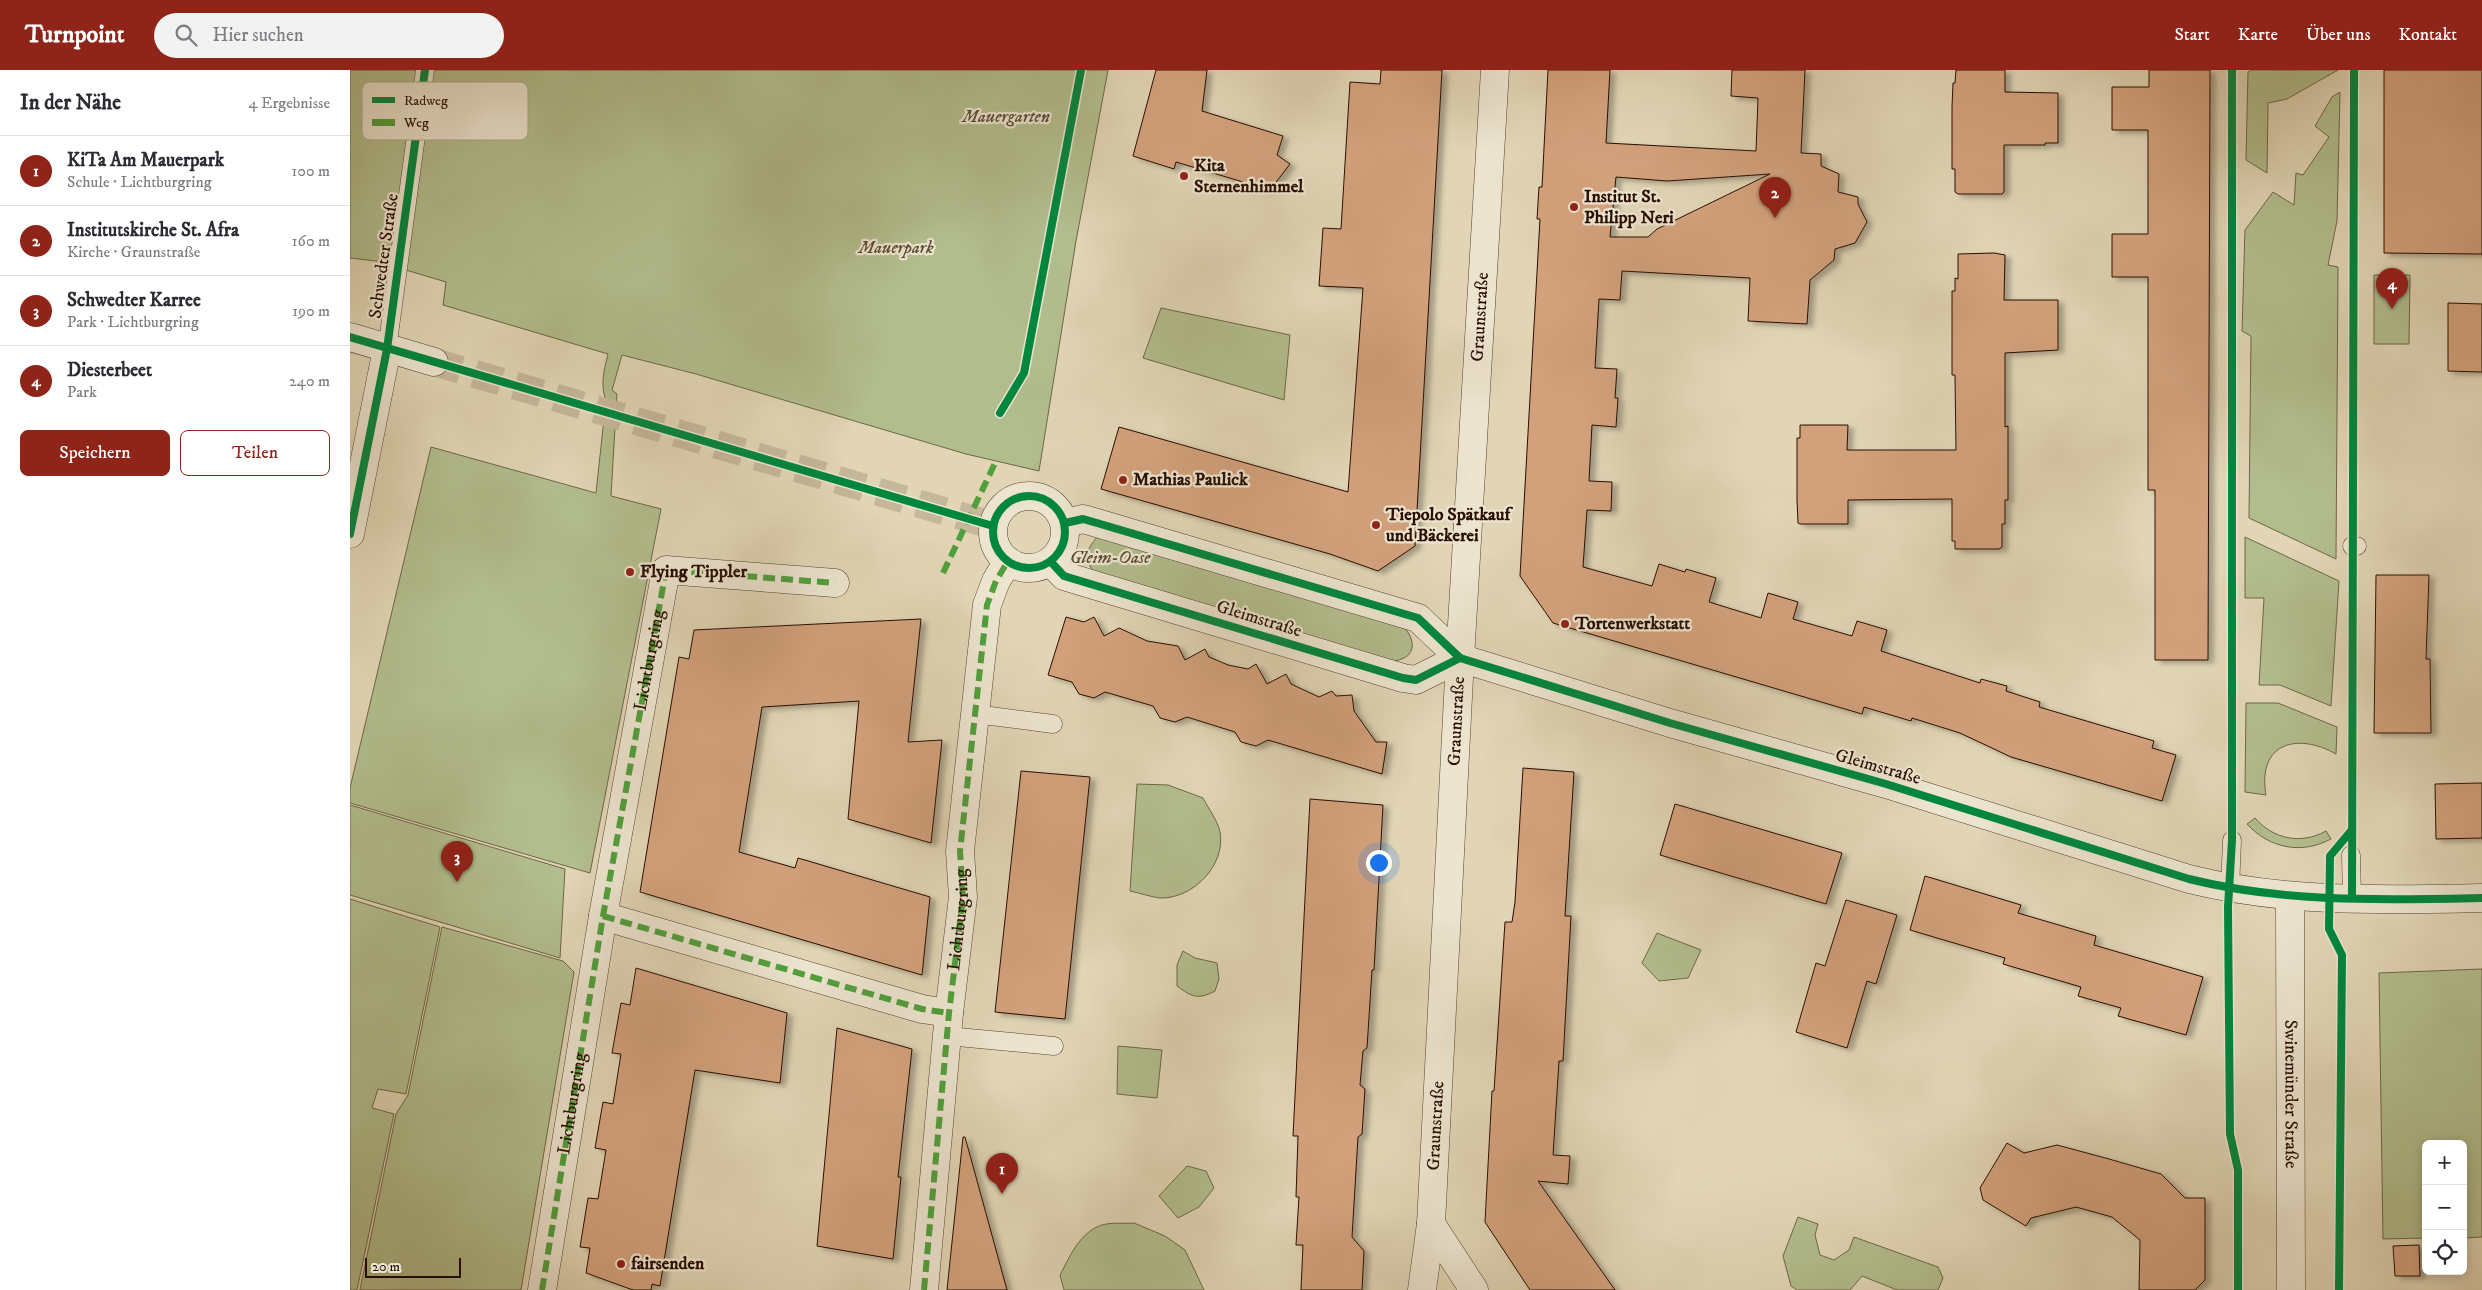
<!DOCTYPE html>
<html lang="de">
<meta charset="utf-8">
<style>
:root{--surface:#fff;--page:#f2f2f3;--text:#2b2b33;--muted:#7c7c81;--line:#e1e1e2;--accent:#8f2418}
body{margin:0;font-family:"IM FELL DW Pica",serif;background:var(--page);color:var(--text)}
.controls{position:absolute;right:15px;bottom:15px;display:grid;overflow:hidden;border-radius:8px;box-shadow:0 2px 12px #0003}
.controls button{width:45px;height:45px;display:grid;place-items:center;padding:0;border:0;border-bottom:1px solid var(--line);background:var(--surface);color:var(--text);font:25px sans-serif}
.scale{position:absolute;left:15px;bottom:12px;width:96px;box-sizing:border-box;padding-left:5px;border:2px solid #290e01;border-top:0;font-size:14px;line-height:18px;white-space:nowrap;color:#290e01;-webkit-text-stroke:4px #ece4cf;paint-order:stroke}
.you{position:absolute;left:1028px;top:792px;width:18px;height:18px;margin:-12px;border:4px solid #fff;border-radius:50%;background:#1a73e8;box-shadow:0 0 0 8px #1a73e833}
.badge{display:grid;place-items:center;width:32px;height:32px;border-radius:50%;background:var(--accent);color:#fff;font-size:16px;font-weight:700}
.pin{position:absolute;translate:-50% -41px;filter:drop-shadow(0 1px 2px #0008)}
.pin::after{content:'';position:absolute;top:26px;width:18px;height:15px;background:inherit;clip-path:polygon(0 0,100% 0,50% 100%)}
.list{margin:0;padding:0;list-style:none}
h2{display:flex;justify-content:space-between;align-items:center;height:65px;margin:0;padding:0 20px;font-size:21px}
h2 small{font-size:16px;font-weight:400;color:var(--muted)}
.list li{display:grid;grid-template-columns:32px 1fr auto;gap:15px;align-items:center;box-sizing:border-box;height:70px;padding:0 20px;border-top:1px solid var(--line)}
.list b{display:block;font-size:19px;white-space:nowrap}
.list p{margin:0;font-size:16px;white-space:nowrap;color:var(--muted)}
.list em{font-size:16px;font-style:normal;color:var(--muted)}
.actions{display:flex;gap:10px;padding:15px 20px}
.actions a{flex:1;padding:11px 0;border:1px solid var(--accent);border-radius:8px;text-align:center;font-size:18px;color:var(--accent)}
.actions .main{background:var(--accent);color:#fff}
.icon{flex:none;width:28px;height:28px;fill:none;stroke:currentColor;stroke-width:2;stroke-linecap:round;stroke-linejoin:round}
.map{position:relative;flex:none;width:2132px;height:1220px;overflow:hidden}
header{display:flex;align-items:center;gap:30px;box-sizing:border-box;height:70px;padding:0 25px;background:var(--accent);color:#fff}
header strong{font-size:24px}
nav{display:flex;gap:28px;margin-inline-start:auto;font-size:18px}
.search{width:350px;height:45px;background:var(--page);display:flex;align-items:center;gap:12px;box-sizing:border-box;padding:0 18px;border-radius:28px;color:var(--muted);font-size:19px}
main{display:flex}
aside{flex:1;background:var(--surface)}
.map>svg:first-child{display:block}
.green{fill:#b2bd8d;stroke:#6e6647}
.building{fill:#d2a17b;stroke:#290e01;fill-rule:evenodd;filter:url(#shadow)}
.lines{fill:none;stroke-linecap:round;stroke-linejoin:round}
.tertiary-tunnel{stroke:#c5b79a;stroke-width:28;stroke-dasharray:28 14;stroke-linecap:butt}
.service-casing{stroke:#57402e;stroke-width:19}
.minor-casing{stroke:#57402e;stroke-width:29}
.tertiary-casing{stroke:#57402e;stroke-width:29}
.service{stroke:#ece4cf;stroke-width:18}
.minor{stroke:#ece4cf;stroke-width:28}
.tertiary{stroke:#ece4cf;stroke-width:28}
.quiet{stroke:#519f3c;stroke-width:6;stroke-dasharray:12 6;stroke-linecap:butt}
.cycleway-casing{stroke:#ece4cf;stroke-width:11}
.cycleway{stroke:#00873e;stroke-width:8}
.poi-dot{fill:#8f2418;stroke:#ece4cf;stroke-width:2}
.labels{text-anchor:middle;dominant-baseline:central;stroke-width:4.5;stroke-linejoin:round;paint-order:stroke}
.park-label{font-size:18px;font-style:italic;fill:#594b32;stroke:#ece4cf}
.poi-label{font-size:18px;font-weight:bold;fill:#290e01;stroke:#ece4cf;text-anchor:start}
.street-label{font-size:18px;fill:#290e01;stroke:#ece4cf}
.key{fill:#ece4cf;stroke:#b2a491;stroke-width:1}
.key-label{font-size:14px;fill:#290e01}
</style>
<header>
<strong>Turnpoint</strong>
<div class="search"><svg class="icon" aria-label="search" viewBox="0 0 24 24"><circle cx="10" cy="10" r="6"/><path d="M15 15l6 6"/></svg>Hier suchen</div>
<nav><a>Start</a><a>Karte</a><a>Über uns</a><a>Kontakt</a></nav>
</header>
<main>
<aside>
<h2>In der Nähe<small>4 Ergebnisse</small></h2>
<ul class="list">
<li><span class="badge">1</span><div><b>KiTa Am Mauerpark</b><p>Schule · Lichtburgring</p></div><em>100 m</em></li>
<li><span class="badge">2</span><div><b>Institutskirche St. Afra</b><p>Kirche · Graunstraße</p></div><em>160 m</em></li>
<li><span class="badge">3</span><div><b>Schwedter Karree</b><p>Park · Lichtburgring</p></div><em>190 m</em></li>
<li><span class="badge">4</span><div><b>Diesterbeet</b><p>Park</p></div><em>240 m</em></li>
</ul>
<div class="actions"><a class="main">Speichern</a><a>Teilen</a></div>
</aside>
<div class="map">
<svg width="2132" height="1220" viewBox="0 0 2132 1220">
<defs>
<filter id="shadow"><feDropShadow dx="5.5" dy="3" stdDeviation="2.5" flood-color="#0004"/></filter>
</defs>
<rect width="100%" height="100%" fill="#e1d5b5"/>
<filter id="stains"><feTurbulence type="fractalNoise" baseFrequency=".004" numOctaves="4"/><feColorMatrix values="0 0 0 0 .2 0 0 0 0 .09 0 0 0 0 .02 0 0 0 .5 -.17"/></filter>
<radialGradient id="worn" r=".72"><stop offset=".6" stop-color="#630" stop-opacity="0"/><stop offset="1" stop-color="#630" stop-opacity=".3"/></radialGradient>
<g class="green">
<path d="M0,0H758L726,171L689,401L616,384L346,304L272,285L262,320L267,324L261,426L311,439L240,803L0,733V718L81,377L246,423L256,330C250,315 254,300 258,284L93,235L96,212L26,191L0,188Z"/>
<path d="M1902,0H1988L1937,29L1918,33L1917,103L1896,90L1898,2Z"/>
<path d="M1990,22L1987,151L1978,195L1988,197L1986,489L1899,448L1901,266L1892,261L1895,160L1923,122L1944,135L1946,103L1953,105L1979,67L1965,56L1982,27Z"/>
<path d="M2024,205H2060L2059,274H2024Z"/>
<path d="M811,238L940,265L934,330L793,288Z"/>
<path d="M748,466L1052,555C1068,571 1066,590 1041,591L748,506C733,491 734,482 748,466Z"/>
<path d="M1895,467L1989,511L1981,636L1930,615H1909L1914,528H1895Z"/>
<path d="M1896,633H1928L1987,657L1986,684C1947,662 1907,673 1916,725L1895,722Z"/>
<path d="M787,714L818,715L853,728C858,738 868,751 870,762C876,795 843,829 810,828C801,827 790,823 780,821Z"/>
<path d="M0,735L215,799L210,888L0,825Z"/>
<path d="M1905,748C1923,769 1951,775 1976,761L1981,769C1951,785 1919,778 1897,754Z"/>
<path d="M0,829L90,857L56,1024L28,1019L22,1038L44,1044L7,1220H0Z"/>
<path d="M92,857L213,891L224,902L171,1220H10L46,1044L58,1025Z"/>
<path d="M1307,863L1351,880L1338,908L1309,911L1292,893Z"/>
<path d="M833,881L845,888L867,893L869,909L865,921C848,930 842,927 827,916V895Z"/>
<path d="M2132,899V1167L2113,1168V1074H2076V1168L2033,1169L2029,903Z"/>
<path d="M768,976L812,980L807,1028L767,1024Z"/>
<path d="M837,1096L856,1101L864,1118L849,1137L828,1148L809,1126Z"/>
<path d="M1448,1147L1468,1154L1465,1165L1470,1185L1484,1190L1499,1180L1504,1167L1588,1197L1593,1208L1588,1220H1547L1512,1206L1500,1220H1447L1441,1216L1433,1186Z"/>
<path d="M784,1153L815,1166L835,1180L854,1220H714L710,1205C720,1186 730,1162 752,1155C762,1152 774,1154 784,1153Z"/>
</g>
<g class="building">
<path d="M806,0H857L852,41L933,66L927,85L940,94L920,120L826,92L824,99L783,86Z"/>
<path d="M1031,0H1092L1065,476L1028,501L980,484L751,419L769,357L998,422L1013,218L969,216L973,158L991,159L1000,12L1030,14Z"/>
<path d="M1198,0H1260L1256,73L1406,81L1408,28L1381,26L1382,0H1455L1451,83L1471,84V96L1489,104L1488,122L1508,127V134L1517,152L1505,173L1485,179L1484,190L1460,210L1457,254L1398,251L1400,208L1272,201L1270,230L1249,229L1245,298L1267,299L1265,328H1268L1266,357L1242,355L1239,411L1262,412L1261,441L1237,440L1233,497L1302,516L1309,494L1335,502L1336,499L1366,508L1359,532L1411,548L1418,523L1448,532L1443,549L1502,566L1507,551L1537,560L1531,581L1630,613L1631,609L1657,616L1656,621L1690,632L1689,637L1804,671L1802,678L1826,685L1812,731L1661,687L1610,663L1562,648L1561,651L1514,637L1512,644L1203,553L1170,506L1190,149H1187L1189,117H1192ZM1420,104L1307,159L1298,167H1260L1266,107L1317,111Z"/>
<path d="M1606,0H1655V22L1708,23V73H1695V75H1654V122L1652,124H1608L1605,122V99H1602V37L1603,13H1605Z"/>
<path d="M1799,0H1860L1858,590H1805V420H1798V207H1762V164H1798V60H1762V17H1799Z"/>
<path d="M2034,0H2132V184L2034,183Z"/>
<path d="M1608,184L1644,183L1655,185L1654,230H1708V280L1655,283V357L1658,356V430H1655V454H1652V477L1649,479H1605V471H1602V429L1498,430V454H1450L1448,453L1447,430V368H1450V355H1498L1497,380H1606L1605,305H1602V221H1605V208L1608,209Z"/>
<path d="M2098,233L2132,234V302L2098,301Z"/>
<path d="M2026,505H2079L2076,589H2080L2081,663H2024Z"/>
<path d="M716,547L734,552L744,547L754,566L769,558L797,571L828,576L835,590L855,579L859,587L878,595L898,599L906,594L917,614L936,604L941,614L969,627L982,621L986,626L1002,625L1004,641L1026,672H1037L1032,704L918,670L906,676L891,672L885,662L837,647L825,652L810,648L803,636L755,622L744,628L729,624L722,612L698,605Z"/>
<path d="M571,549L558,672L592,670L581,773L498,749L509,631L412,637L389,782L445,798L448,788L580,827L572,905L290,822L329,587L339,589L344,560Z"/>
<path d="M1173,698L1224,702L1215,846H1221L1213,991H1209L1203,1085L1220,1086L1218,1114L1188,1111L1265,1220H1180L1135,1152L1142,1021H1144L1155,852H1162L1165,832Z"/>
<path d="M671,701L740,707L715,949L645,942Z"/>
<path d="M2132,713V768L2086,769L2085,714Z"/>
<path d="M960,729L1033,735L1024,900H1022L1017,978L1013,981L1010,1015L1015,1019L1012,1064L1008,1067L1002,1167L1014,1181L1012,1220H951L953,1175H946L949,1127H946L948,1066H943Z"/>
<path d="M1325,734L1492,783L1476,834L1310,785Z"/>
<path d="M1575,806L1671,835L1668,843L1746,866L1744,875L1853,907L1836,965L1768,946L1771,938L1728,926L1731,917L1653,894L1655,888L1560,860Z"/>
<path d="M1496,830L1547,845L1526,914L1517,911L1497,978L1446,962L1466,893L1475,896Z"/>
<path d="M286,898L437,943L430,1013L345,1000L310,1216L302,1214L301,1220H283L236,1203L240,1178L230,1177L238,1128L248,1129L256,1080L245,1078L253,1032L263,1034L271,984L262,983L271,933L280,935Z"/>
<path d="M487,958L562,979L548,1107H551L543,1189L467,1176Z"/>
<path d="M613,1067H615L657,1220H597Z"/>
<path d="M1657,1073L1674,1083L1707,1075L1759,1089L1811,1104L1835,1128H1855V1210L1845,1220H1789L1790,1170L1762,1147L1726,1137L1681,1148L1676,1156L1633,1130L1630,1118Z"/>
<path d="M2069,1175L2070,1206H2045L2043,1176Z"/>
</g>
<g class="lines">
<path class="tertiary-tunnel" d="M84,292L635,453"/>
<g class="service-casing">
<g id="service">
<path d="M37,279L75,0"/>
<path d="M2002,476H2007"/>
<path d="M625,644L703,654"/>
<path d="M2001,785L2002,828"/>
<path d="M1880,819L1882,770"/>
<path d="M597,966L704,976"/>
</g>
</g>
<g class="minor-casing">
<g id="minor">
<path d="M0,464L37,279"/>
<path id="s1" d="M1940,826L1941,1220"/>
<path d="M253,846L572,939L599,943"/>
<path d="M1081,1154L1124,1220"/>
<path id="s2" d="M192,1220L253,846L316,500L485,513"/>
<path id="s3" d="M574,1220L599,943L613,827L610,781L637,535L646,511L658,491"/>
<path id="s4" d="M1072,1220L1081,1154L1110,588L1145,0"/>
</g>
</g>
<g class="tertiary-casing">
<g id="tertiary">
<path d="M0,267L84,292"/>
<circle cx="679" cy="462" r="36"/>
<path d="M715,453L733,449L747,453L1068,548L1110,588L1320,653L1536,714L1839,809C1935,833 2034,830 2132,828"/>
<path d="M701,492L714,506L1053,608L1066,610L1110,588"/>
</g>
</g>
<use href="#service" class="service"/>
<use href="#minor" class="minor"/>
<use href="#tertiary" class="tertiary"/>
<g class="quiet">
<path d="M593,503L646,391"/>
<path d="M253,846L572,939L599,943"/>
<path d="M192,1220L253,846L316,500L485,513"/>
<path d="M574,1220L599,943L613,827L610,781L637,535L646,511L658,491"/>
</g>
<g class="cycleway-casing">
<g id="cycleway">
<path d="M1882,0V770L1878,837L1880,1064L1888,1100V1220"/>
<path d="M0,267L643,456"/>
<path d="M650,343L674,303L731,0"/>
<circle cx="679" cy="462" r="36"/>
<path d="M715,453L733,449L747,453L1068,548L1110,588L1320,653L1536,714L1839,809C1935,833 2034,830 2132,828"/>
<path d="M0,464L37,279L75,0"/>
<path d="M701,492L714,506L1053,608L1066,610L1110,588"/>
<path d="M2002,828L2004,0"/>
<path d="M1989,1220L1992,885L1979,859L1980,786L2001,761"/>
</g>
</g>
<use href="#cycleway" class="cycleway"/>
</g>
<g class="poi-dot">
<circle cx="834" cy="106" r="5"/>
<circle cx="1224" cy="137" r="5"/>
<circle cx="773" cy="410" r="5"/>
<circle cx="1026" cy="455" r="5"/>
<circle cx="280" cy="502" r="5"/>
<circle cx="1215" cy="554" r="5"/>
<circle cx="271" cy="1194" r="5"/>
</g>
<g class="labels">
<g class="park-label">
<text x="656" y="47">Mauergarten</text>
<text x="546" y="178">Mauerpark</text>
<text x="760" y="488">Gleim-Oase</text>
</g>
<g class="poi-label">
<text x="844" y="96">Kita<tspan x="844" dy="21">Sternenhimmel</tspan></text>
<text x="1234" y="127">Institut St.<tspan x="1234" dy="21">Philipp Neri</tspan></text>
<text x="783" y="410">Mathias Paulick</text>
<text x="1036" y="445">Tiepolo Spätkauf<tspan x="1036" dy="21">und Bäckerei</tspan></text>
<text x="290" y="502">Flying Tippler</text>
<text x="1225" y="554">Tortenwerkstatt</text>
<text x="281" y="1194">fairsenden</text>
</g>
<g class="street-label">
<text transform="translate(34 186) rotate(-82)">Schwedter Straße</text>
<text stroke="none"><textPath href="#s4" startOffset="975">Graunstraße</textPath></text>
<text transform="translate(909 549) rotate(17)">Gleimstraße</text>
<text stroke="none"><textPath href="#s2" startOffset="639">Lichtburgring</textPath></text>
<text stroke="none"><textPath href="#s4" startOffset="570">Graunstraße</textPath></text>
<text transform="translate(1528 697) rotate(16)">Gleimstraße</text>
<text stroke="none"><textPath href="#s3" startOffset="372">Lichtburgring</textPath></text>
<text stroke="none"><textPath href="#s1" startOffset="198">Swinemünder Straße</textPath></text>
<text stroke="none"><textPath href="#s2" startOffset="189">Lichtburgring</textPath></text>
<text stroke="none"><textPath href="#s4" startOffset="165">Graunstraße</textPath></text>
</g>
</g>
<rect x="12" y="12" width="166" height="58" rx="8" class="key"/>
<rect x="22" y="27" width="23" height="6" fill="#00873e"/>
<rect x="22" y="49" width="23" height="7" fill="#519f3c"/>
<g class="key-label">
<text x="54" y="35">Radweg</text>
<text x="54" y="57">Weg</text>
</g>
<rect width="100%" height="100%" filter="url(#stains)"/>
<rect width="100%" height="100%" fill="url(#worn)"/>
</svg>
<div class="controls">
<button>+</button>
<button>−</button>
<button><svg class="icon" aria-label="locate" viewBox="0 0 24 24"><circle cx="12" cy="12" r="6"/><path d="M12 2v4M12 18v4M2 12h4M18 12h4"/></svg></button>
</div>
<div class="scale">20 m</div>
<div class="you"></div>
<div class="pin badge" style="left:652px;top:1124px">1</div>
<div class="pin badge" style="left:1425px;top:148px">2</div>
<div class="pin badge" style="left:107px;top:812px">3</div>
<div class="pin badge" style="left:2042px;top:239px">4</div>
</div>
</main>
